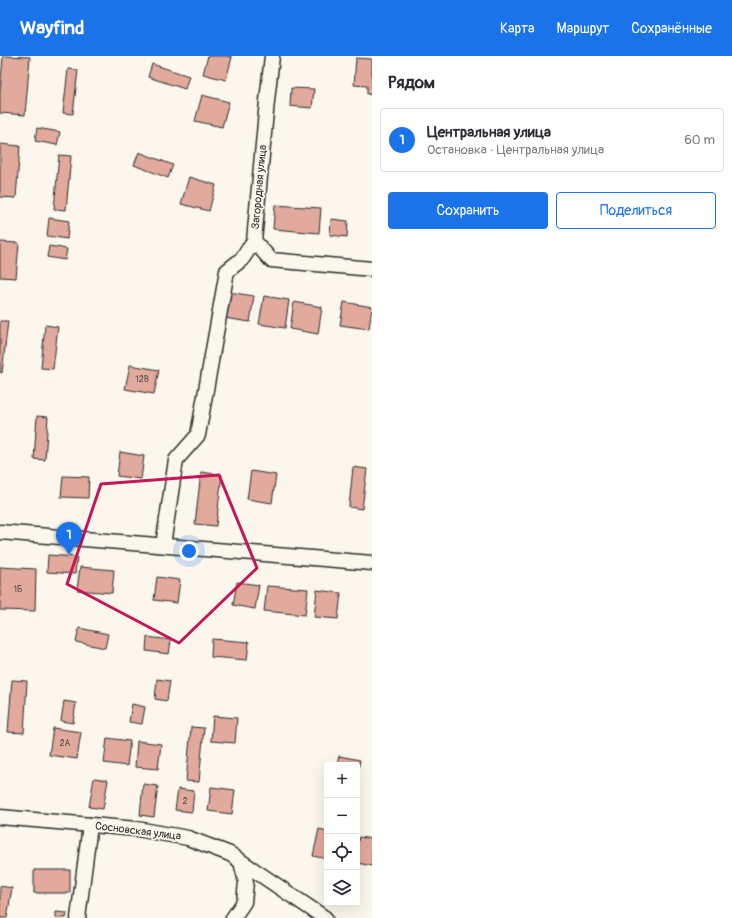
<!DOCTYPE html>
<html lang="ru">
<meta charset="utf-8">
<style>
:root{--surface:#fff;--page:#f2f2f3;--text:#2b2b33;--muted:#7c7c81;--line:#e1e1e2;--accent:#1a73e8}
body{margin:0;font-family:Pangolin,sans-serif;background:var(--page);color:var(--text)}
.controls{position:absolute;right:12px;bottom:12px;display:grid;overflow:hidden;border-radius:4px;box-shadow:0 4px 16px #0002}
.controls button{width:36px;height:36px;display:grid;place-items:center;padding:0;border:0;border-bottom:1px solid var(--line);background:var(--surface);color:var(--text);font:20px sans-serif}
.you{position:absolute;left:189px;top:495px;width:14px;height:14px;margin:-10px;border:3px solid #fff;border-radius:50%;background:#1a73e8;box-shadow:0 0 0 6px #1a73e833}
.badge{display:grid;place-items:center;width:26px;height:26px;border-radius:50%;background:var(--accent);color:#fff;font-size:13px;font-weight:700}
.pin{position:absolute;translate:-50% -33px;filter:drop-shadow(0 1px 2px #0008)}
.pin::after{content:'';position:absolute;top:21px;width:14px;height:12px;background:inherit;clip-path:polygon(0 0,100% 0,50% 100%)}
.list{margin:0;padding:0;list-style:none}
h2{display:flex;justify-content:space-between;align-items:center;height:52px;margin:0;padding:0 16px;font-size:17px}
h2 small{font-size:13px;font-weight:400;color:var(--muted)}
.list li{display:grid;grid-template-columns:26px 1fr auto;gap:12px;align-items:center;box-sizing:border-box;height:64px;margin:0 8px 8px;padding:0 8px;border:1px solid var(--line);border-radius:4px}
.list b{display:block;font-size:15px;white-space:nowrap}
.list p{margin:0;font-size:13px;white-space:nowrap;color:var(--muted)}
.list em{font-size:13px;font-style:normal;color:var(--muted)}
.actions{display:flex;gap:8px;padding:12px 16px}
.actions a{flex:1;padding:9px 0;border:1px solid var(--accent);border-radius:4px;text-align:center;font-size:14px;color:var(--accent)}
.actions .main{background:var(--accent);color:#fff}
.icon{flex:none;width:22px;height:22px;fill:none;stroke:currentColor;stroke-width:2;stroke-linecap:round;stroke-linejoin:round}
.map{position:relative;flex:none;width:372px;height:862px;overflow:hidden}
header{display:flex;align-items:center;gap:24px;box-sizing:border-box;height:56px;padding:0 20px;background:var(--accent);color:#fff}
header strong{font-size:19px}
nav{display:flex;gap:22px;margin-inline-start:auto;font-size:14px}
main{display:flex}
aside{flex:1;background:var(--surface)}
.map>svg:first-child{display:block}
.building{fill:#e2a99d;stroke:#2b2b2b}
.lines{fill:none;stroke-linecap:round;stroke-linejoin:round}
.minor-casing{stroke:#2b2b2b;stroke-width:17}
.minor{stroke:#fbf7ec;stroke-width:14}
.marked{fill:none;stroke:#c2185b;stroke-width:3;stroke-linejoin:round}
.labels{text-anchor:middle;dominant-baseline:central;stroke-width:3.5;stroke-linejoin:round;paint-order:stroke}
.number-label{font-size:9px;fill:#594a48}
.street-label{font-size:11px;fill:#2b2b2b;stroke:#fbf7ec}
</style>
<header>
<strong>Wayfind</strong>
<nav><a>Карта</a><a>Маршрут</a><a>Сохранённые</a></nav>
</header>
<main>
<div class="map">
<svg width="372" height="862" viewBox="0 0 372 862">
<rect width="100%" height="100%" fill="#fbf7ec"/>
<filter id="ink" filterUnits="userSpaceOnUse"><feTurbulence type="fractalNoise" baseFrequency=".025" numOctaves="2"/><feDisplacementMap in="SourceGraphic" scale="8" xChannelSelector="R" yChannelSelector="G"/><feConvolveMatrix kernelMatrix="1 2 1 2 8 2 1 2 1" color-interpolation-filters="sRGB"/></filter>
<g filter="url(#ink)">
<g class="building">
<path d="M3,0L30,1L25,59L0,57V36Z"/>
<path d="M208,0H227L232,1L226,24L203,18Z"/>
<path d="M356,2L372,3V39L367,38V30L354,29Z"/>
<path d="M152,8L189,20L185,33L148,21Z"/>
<path d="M68,13L78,14L73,58L63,57Z"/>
<path d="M291,32L314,33L312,52L290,50Z"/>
<path d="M202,39L229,46L222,71L195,65Z"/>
<path d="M37,72L60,76L57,89L35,85Z"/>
<path d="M0,88L20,90L16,142L0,141Z"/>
<path d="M139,96L173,109L168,122L134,109Z"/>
<path d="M59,99L71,100L66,154L54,153Z"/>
<path d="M189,121L216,129L209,155L181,148Z"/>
<path d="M275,149L321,152L319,177L273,173Z"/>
<path d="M49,162L69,165L67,183L47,180Z"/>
<path d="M331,163L348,165L347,181L330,179Z"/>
<path d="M0,186L19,187L16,222L0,221Z"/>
<path d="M49,190L67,193L65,204L47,201Z"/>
<path d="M228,236L254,240L250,266L224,262Z"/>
<path d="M264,240L289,244L285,272L259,268Z"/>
<path d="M294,246L322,251L318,278L290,273Z"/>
<path d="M344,246L372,251L369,273L340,269Z"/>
<path d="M0,265H8L2,317L0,316Z"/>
<path d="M45,269L58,271L53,313L41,312Z"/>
<path d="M130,309L159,314L154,338L125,333Z"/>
<path d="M37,360L48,361L45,404L34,403Z"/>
<path d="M120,396L144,400L141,423L117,420Z"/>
<path d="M353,411L367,413L362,453L349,451Z"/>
<path d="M251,415L276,419L272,447L247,443Z"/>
<path d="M201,416L222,419L216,470L195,468Z"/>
<path d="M63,420L89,421L88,442L61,441Z"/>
<path d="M48,499L77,501L75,518L47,516Z"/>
<path d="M0,511L36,513L35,555L0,554Z"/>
<path d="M80,511L114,514L112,537L77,534Z"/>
<path d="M157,521L180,524L177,547L154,544Z"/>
<path d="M237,526L259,529L255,553L233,549Z"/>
<path d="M267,530L308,533L305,559L264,555Z"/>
<path d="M317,534L341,537L338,563L314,561Z"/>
<path d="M79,572L108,578L105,592L76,586Z"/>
<path d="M147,581L171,584L169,598L146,595Z"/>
<path d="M212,583L249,586L247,604L211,601Z"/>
<path d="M157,623L170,625L167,645L155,643Z"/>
<path d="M12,624L27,625L24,677L8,676Z"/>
<path d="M64,645L76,647L73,667L61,665Z"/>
<path d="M132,648L145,651L142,668L129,666Z"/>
<path d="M213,660L237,662L235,687L211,685Z"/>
<path d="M191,671L204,672L199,726L186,725Z"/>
<path d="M53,672L81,676L77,703L49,699Z"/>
<path d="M107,682L130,685L127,710L104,707Z"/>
<path d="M137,685L161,688L158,713L135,711Z"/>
<path d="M339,700L360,704L357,720V709H337Z"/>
<path d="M94,722L108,724L103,753L89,751Z"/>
<path d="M143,728L158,730L154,761L140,759Z"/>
<path d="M211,731L235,734L232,758L208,755Z"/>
<path d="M178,733L194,735L192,756L175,754Z"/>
<path d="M319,773L327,775V803L313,800Z"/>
<path d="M359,781L372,783V810L357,807V789Z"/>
<rect x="34" y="814" width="36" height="23"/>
<path d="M0,830L12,832L7,862H0Z"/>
<path d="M56,856L67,857L66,862H56Z"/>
</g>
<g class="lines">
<g class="minor-casing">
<g id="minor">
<path d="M272,0L267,45L254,185L271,204L372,213"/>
<path d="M0,476L372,507"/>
<path d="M163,489L176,404L198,379L227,215L242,203L254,185"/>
<path d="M0,761L137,773L188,782L230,798L325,862"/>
<path d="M78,862L90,769"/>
<path d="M233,862L244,846L246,826L241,806"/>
</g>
</g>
<use href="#minor" class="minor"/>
</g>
</g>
<path class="marked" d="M219,419L257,512L179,587L67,528L101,428Z"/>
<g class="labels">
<g class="number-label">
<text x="142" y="323">12В</text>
<text x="18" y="533">1Б</text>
<text x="65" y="687">2А</text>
<text x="185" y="745">2</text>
</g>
<g class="street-label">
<text transform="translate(259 131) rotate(-85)">Загородная улица</text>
<text transform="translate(138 775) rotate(7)">Сосновская улица</text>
</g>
</g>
</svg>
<div class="controls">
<button>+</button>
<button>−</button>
<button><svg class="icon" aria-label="locate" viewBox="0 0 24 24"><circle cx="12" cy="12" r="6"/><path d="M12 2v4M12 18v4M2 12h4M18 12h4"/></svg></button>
<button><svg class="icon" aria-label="layers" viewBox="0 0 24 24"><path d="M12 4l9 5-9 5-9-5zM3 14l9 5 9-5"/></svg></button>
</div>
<div class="you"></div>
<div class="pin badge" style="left:69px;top:499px">1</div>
</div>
<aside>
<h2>Рядом<small></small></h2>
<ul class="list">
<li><span class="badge">1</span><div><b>Центральная улица</b><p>Остановка · Центральная улица</p></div><em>60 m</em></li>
</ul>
<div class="actions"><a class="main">Сохранить</a><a>Поделиться</a></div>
</aside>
</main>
